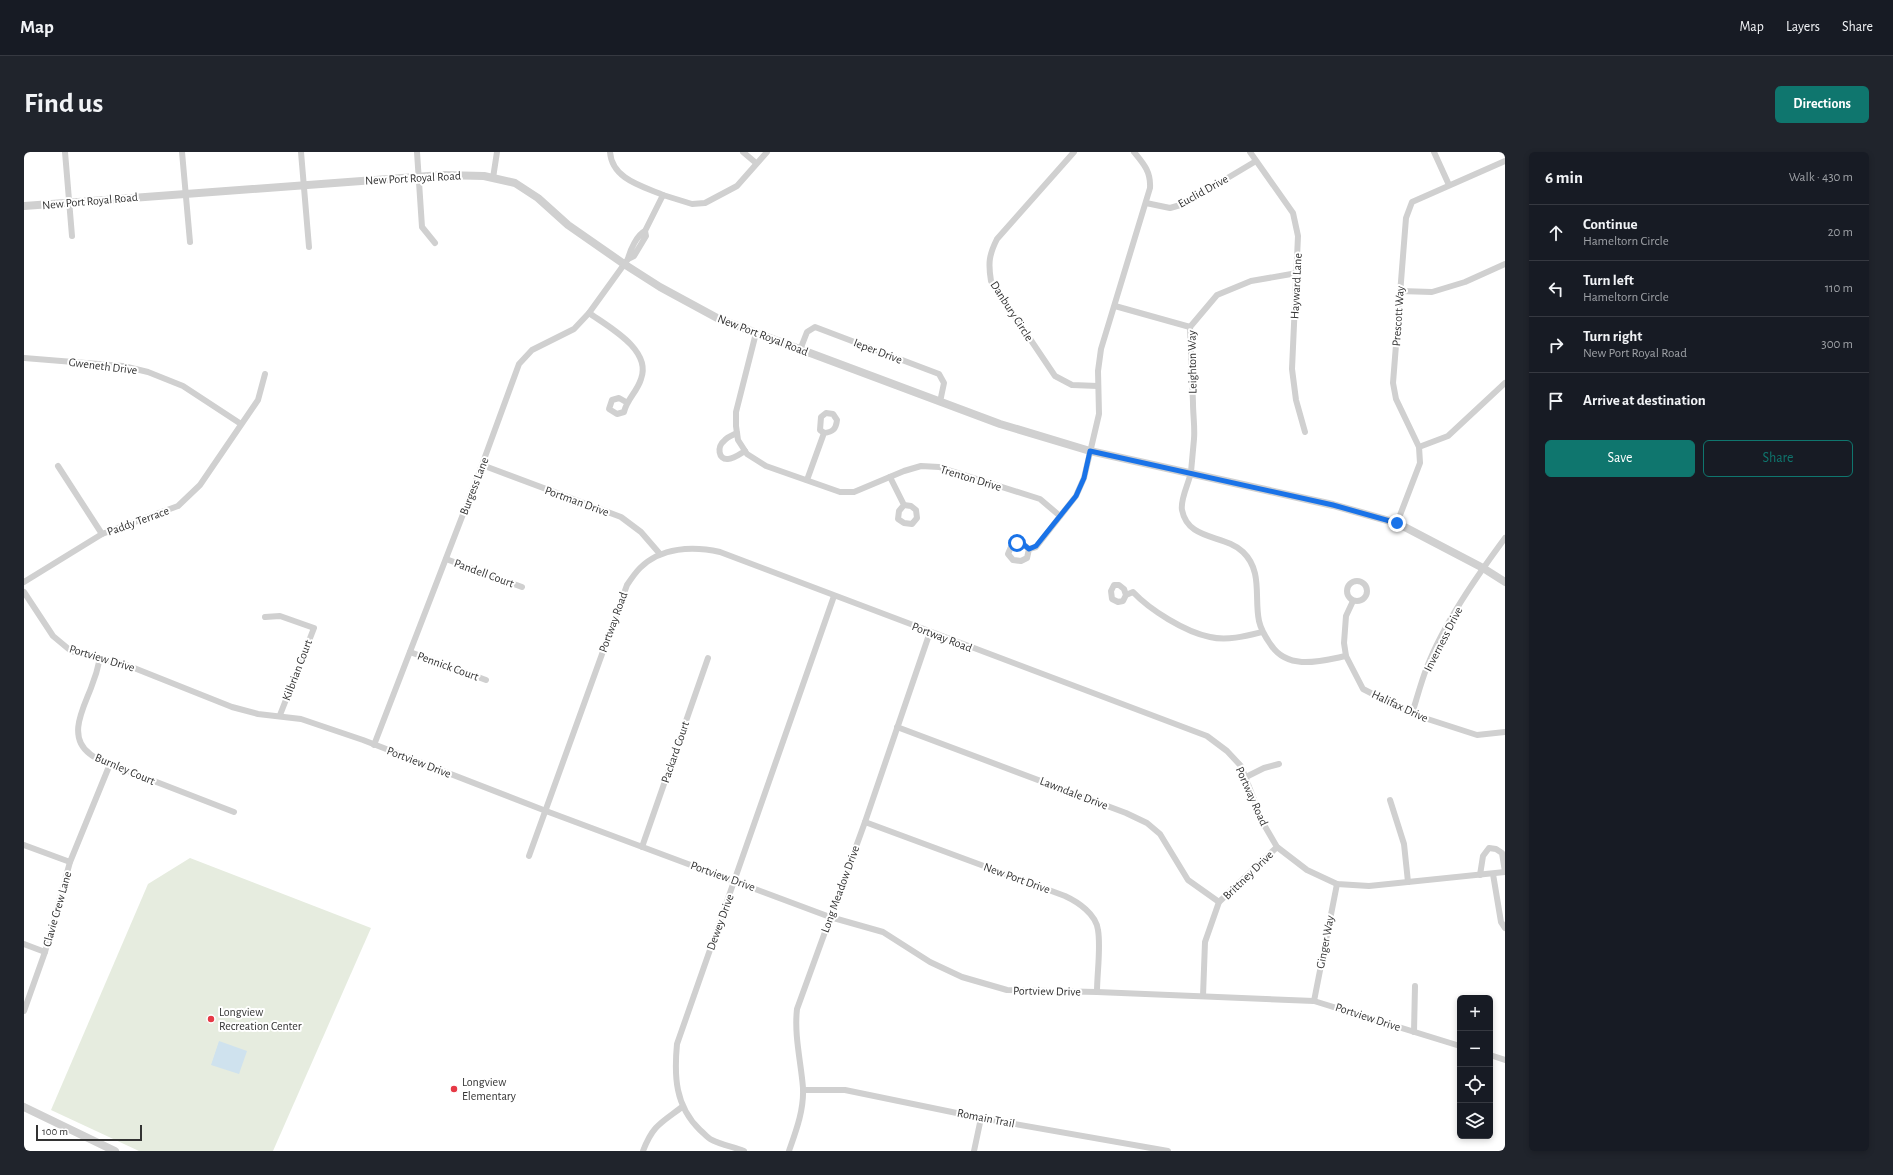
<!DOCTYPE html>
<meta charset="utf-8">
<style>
:root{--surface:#171b24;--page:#20242c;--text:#f1f3f6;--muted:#9ea1a6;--line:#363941;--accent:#0f766e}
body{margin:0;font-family:"Alegreya Sans",sans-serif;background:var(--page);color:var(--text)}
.controls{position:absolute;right:12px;bottom:12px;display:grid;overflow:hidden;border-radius:6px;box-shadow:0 2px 6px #0003}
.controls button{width:36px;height:36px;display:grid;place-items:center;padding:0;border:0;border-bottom:1px solid var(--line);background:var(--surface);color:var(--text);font:20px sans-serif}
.scale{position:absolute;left:12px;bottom:10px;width:106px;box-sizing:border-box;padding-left:4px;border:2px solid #333;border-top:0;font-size:11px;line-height:14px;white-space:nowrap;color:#333;-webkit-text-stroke:3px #fff;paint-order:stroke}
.stop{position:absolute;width:12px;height:12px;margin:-9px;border:3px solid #1a73e8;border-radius:50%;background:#fff}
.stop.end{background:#1a73e8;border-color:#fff;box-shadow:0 1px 4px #0008}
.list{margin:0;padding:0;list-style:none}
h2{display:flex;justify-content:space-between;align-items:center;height:52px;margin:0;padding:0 16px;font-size:17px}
h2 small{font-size:13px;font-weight:400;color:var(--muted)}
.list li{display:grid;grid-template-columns:26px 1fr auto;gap:12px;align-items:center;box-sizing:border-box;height:56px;padding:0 16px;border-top:1px solid var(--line)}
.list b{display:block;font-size:15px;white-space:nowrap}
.list p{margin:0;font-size:13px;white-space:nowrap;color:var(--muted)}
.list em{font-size:13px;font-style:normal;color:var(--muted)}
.actions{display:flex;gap:8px;padding:12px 16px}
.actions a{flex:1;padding:9px 0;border:1px solid var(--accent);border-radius:6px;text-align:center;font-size:14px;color:var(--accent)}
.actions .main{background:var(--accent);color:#fff}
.icon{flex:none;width:22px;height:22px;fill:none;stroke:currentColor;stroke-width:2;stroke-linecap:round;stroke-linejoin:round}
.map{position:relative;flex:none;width:1481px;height:999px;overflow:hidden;border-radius:6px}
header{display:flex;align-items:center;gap:24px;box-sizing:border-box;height:56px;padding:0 20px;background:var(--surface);border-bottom:1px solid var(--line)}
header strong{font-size:19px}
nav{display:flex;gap:22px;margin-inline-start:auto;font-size:14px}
.intro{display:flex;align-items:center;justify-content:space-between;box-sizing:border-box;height:96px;padding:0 24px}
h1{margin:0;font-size:28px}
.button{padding:10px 18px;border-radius:6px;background:var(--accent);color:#fff;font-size:14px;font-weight:700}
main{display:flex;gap:24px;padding:0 24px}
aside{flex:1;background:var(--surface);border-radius:6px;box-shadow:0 2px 6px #0003}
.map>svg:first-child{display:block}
.green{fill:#e6ecdf}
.water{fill:#cfe2ee}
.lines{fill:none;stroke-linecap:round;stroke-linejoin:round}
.minor{stroke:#d0d0d0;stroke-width:6}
.tertiary{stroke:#d0d0d0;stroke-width:8}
.route{stroke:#1a73e8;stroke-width:5}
.poi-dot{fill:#e63946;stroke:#fff;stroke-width:1.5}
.labels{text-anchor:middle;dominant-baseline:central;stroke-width:4;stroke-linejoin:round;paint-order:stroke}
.street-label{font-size:12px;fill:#333;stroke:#fff}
.poi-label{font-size:12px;fill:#333;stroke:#fff;text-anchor:start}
</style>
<header>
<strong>Map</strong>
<nav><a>Map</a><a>Layers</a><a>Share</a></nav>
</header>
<div class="intro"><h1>Find us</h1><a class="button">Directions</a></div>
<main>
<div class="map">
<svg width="1481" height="999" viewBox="0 0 1481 999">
<rect width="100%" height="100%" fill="#fff"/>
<path class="green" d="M166,706L347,776L249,999H115L27,958L124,732Z"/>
<path class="water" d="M195,889L223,899L215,922L187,913Z"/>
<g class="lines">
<g class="minor">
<path d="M41,0L48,84"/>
<path d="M158,0L166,90"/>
<path d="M277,0L285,95"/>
<path d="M393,0L398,75L411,91"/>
<path d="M586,0C588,27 618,34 639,43"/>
<path d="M719,0L732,11"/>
<path d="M1050,0L973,87C965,103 964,111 967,129L1031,224L1048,233L1074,234"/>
<path d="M1226,0L1269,61L1274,84L1268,217L1272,248L1281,280"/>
<path d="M1410,0L1425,33"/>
<path d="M469,26L473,0"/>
<path d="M1122,51L1146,56L1160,52L1232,9"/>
<path d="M621,79L639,43L668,52L681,51L713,34L743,0"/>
<path d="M621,79L622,84L610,104L604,107C606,98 613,83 621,79Z"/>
<path d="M1273,121L1227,129L1193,143L1166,175C1167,200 1168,225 1169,251C1169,263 1171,275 1170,287C1169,298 1168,309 1167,320C1165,331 1156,347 1158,358C1164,389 1200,382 1219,400C1239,419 1230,446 1235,469C1237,478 1242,486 1247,493C1264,519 1297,509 1322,504"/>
<path d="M1376,139L1408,140L1441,130L1481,112"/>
<path d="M1091,154L1166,175"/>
<path d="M565,161C585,175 628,198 617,227C613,240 603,247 600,260L593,262L585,257L588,248L595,246L602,250"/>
<path d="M732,181L712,260V274L714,288L723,302L742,314L816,340H830L880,319L897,314L915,315L1016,347L1036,364"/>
<path d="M776,198L783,180L791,175L915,222L920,231L916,250"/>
<path d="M0,206L99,214L124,220L159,234L217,272"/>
<path d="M713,281C709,283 703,285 700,289C693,294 694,308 704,307C710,307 716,302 721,299"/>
<path d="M1395,295L1424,284L1481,231"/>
<path d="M458,313L597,365L617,380L636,402"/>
<path d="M34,314L78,382"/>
<path d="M866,325L880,353L887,354L892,358L893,366L888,372L880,371L874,367L875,359L880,353"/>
<path d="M783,328L800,281C809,280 812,277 813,268L809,262L802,261L797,265L796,278L800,281"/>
<path d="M1373,371L1396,311L1395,295L1372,247L1369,231L1382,66L1388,50L1481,9"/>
<path d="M1005,397L999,392L993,391L987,395L984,402L989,408L997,409L1003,406L1005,397L1012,395L1052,344L1060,326L1075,262L1074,219L1077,197L1126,36C1127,20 1120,12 1110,0"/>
<path d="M422,407L498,435"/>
<circle cx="1333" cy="439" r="10"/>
<path d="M0,430L78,382L154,354L176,333L234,248L241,222"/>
<path d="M0,440L29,484L47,499L100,512L208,555L234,562L277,567L339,588L522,659L806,765L859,780L906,810L938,825L983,838L1073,840L1290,849L1436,894"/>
<path d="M1102,443L1099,449L1094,450L1088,447L1087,439L1090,433H1095L1100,437L1102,443L1109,440C1126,458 1161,480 1186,485C1203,489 1222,484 1238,480"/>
<path d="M1329,449L1322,464L1320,491L1322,504L1339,537L1388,562L1453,583L1481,580"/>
<path d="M241,465L256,464L290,476L256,563"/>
<path d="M386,500L462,528"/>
<path d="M76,506C74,516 71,526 67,536C59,557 43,585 66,602C72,607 79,609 86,612L210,660"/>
<path d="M1388,562C1393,546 1397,530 1403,515C1420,471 1453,424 1481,386"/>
<path d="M873,575L1102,661L1123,671L1136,682L1164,728L1195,750"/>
<path d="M350,593L458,313L495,212L508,198L550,177L565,161L604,107"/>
<path d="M1222,625L1240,616L1255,612"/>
<path d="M1366,648L1380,692L1384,730"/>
<path d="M841,670L1041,744C1054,750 1072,762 1074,778C1077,796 1073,821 1073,840"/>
<path d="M0,693L46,710"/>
<path d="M618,695L684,506"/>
<path d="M505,704L603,433C607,427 611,421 616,416C637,395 669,394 696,400L1183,584L1203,599L1217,614L1239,671L1253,695L1283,718L1313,732L1345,734L1481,720"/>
<path d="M1469,722L1477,770L1481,776"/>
<path d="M1456,723L1459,704L1465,696L1472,697L1478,701L1481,720"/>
<path d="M0,792L21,800"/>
<path d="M1179,844L1181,790L1195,750L1253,695"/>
<path d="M1290,849L1313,732"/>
<path d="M0,859L21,800L46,710L86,612"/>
<path d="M1390,880L1391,834"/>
<path d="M1466,903L1481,908"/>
<path d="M779,938H821L957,966L1144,999"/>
<path d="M619,999C629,973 637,971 658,955"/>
<path d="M720,999C710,995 698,993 688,988C683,986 680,981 676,978C651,954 650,924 653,892L810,444"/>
<path d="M765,999C772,979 780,958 779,936C777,910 770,884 773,857L841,670L906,480"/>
<path d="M950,999L957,966"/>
</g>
<g class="tertiary">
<path d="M0,54L418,23L460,24L491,31L514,46L544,73L600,112L636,135L695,167L976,272L1066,299L1309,353L1373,371L1459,416L1481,430"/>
<path d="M0,955L91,999"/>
</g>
</g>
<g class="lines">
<path class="route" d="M993,391L999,392L1005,397L1012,394L1052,344L1060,326L1066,299L1309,353L1373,371"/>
</g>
<g class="poi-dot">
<circle cx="187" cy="867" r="4"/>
<circle cx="430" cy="937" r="4"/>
</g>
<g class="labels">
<g class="street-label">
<text transform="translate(389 26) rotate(-3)">New Port Royal Road</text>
<text transform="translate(1179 39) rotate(-29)">Euclid Drive</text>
<text transform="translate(66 49) rotate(-5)">New Port Royal Road</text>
<text transform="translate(1272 134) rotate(-87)">Hayward Lane</text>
<text transform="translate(988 159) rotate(57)">Danbury Circle</text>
<text transform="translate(1374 164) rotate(-86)">Prescott Way</text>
<text transform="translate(739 183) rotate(21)">New Port Royal Road</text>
<text transform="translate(854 199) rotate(21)">Ieper Drive</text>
<text transform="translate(1168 210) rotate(-91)">Leighton Way</text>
<text transform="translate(79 214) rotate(7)">Gweneth Drive</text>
<text transform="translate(947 326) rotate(17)">Trenton Drive</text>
<text transform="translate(450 334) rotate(-69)">Burgess Lane</text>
<text transform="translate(553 349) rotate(20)">Portman Drive</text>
<text transform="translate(114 369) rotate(-20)">Paddy Terrace</text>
<text transform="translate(460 421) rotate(20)">Pandell Court</text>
<text transform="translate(589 470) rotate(-70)">Portway Road</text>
<text transform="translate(918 485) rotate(21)">Portway Road</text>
<text transform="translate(1419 487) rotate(-63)">Inverness Drive</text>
<text transform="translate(78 506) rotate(17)">Portview Drive</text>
<text transform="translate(424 514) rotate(20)">Pennick Court</text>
<text transform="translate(273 518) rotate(-69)">Kilbrian Court</text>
<text transform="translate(1376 554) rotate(25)">Halifax Drive</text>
<text transform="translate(651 600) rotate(-71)">Packard Court</text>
<text transform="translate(395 610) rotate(21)">Portview Drive</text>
<text transform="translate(101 617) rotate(23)">Burnley Court</text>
<text transform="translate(1050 641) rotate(21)">Lawndale Drive</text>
<text transform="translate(1228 644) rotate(66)">Portway Road</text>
<text transform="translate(1224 723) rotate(-44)">Brittney Drive</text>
<text transform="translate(699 724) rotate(20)">Portview Drive</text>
<text transform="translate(993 726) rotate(20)">New Port Drive</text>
<text transform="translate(816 737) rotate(-70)">Long Meadow Drive</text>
<text transform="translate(33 757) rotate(-74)">Clavie Crew Lane</text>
<text transform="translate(696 770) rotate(-70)">Dewey Drive</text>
<text transform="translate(1301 790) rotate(-79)">Ginger Way</text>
<text transform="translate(1023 839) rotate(1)">Portview Drive</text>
<text transform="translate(1344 865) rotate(18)">Portview Drive</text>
<text transform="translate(962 966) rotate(11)">Romain Trail</text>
</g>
<g class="poi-label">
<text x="195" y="860">Longview<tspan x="195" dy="14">Recreation Center</tspan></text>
<text x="438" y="930">Longview<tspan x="438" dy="14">Elementary</tspan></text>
</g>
</g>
</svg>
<div class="controls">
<button>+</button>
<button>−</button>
<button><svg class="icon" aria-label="locate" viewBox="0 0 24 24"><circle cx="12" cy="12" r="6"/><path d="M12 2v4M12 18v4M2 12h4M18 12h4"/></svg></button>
<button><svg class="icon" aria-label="layers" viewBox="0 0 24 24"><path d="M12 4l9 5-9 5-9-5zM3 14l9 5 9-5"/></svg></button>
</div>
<div class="scale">100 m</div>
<div class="stop" style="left:993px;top:391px"></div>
<div class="stop end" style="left:1373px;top:371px"></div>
</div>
<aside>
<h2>6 min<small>Walk · 430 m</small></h2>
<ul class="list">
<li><svg class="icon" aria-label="ahead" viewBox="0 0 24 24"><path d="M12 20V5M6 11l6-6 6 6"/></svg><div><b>Continue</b><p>Hameltorn Circle</p></div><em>20 m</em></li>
<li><svg class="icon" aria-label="left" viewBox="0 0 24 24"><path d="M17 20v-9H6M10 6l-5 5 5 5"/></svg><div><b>Turn left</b><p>Hameltorn Circle</p></div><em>110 m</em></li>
<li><svg class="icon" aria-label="right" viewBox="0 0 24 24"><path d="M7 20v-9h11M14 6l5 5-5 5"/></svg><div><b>Turn right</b><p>New Port Royal Road</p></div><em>300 m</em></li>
<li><svg class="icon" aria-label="arrive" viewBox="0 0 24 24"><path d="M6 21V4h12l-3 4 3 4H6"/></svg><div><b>Arrive at destination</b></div></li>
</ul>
<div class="actions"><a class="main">Save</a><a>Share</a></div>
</aside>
</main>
